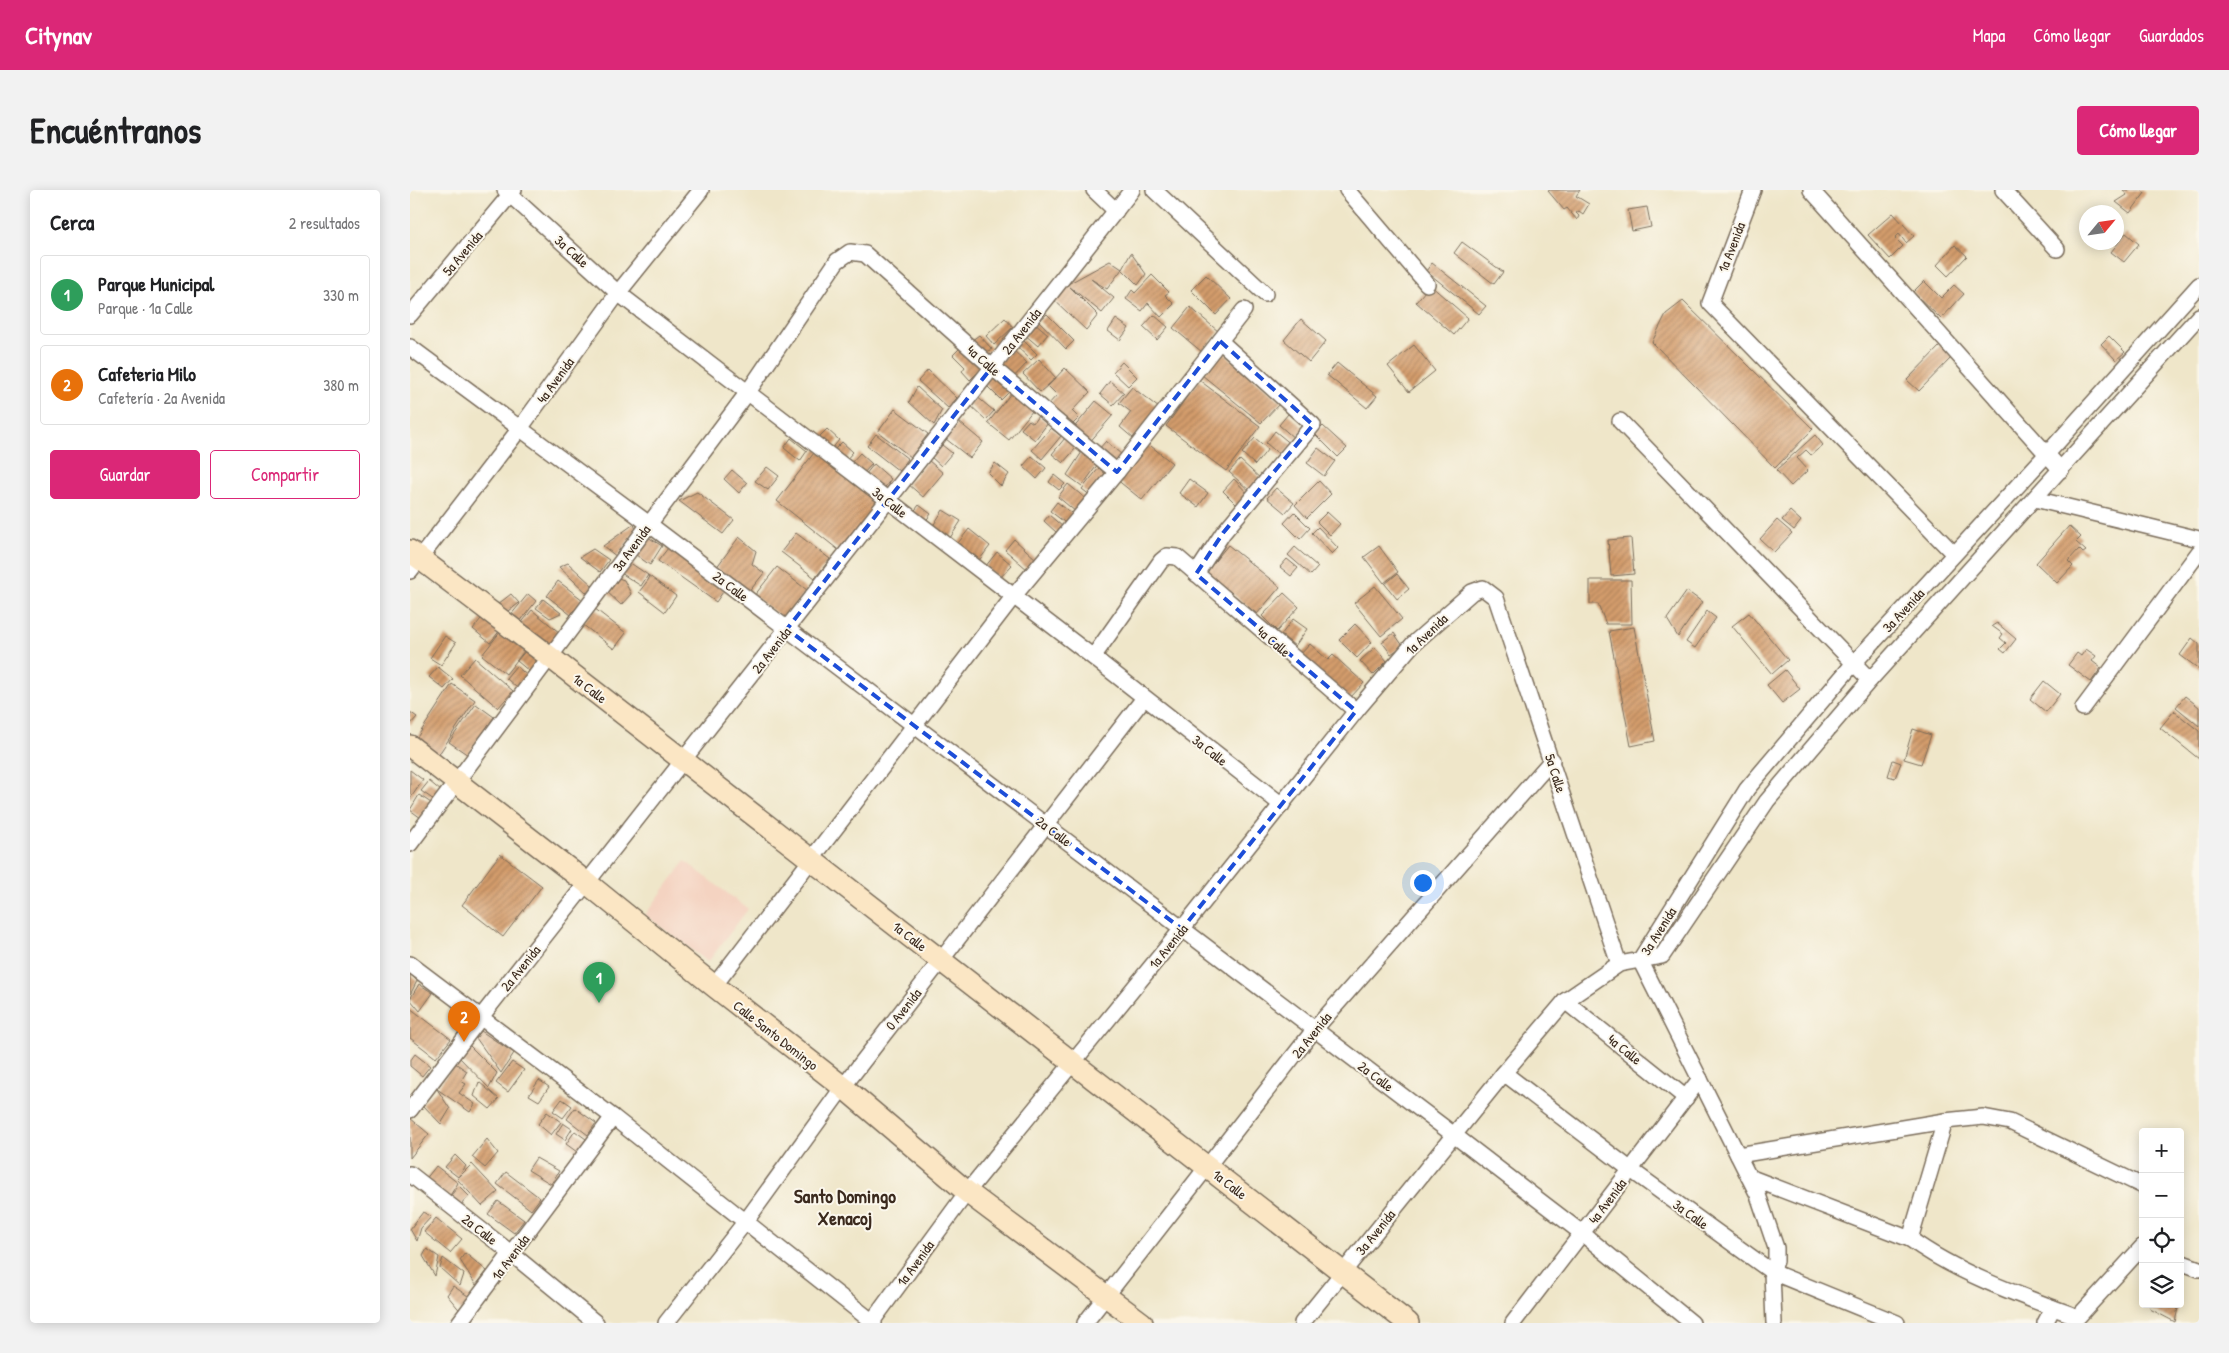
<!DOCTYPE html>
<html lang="es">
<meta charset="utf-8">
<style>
:root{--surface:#fff;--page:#f2f2f2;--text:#202124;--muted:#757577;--line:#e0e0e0;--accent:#db2777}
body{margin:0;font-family:"Patrick Hand",sans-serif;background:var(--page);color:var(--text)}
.controls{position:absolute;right:15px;bottom:15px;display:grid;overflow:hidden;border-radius:5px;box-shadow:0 2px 12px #0003}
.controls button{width:45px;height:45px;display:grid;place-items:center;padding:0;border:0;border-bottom:1px solid var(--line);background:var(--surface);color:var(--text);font:25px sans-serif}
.compass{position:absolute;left:1669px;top:15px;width:45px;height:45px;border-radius:50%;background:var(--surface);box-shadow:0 2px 12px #0003;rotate:61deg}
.you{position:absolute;left:1012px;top:692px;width:18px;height:18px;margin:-12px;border:4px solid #fff;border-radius:50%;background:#1a73e8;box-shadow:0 0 0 8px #1a73e833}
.badge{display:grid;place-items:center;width:32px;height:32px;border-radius:50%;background:var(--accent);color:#fff;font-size:16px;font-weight:700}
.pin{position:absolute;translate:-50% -41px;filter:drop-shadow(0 1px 2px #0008)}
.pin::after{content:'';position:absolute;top:26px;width:18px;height:15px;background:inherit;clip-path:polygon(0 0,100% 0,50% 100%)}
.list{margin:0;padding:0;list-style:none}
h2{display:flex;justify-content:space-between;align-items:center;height:65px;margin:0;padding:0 20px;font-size:21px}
h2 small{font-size:16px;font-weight:400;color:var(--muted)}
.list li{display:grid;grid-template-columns:32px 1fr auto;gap:15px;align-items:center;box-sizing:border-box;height:80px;margin:0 10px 10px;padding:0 10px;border:1px solid var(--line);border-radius:5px}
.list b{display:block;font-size:19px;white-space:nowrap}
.list p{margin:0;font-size:16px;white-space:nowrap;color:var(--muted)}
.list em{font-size:16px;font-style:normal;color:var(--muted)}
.actions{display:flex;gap:10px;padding:15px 20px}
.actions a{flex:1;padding:11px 0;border:1px solid var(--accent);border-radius:5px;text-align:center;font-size:18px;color:var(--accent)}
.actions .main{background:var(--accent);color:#fff}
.icon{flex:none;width:28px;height:28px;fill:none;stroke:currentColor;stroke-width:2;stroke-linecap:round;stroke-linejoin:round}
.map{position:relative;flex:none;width:1789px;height:1133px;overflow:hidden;border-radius:5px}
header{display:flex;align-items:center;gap:30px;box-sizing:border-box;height:70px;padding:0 25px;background:var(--accent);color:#fff}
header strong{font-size:24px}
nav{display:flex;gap:28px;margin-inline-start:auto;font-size:18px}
.intro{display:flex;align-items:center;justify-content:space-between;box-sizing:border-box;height:120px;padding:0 30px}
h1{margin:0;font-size:35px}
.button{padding:12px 22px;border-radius:5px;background:var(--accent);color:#fff;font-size:18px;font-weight:700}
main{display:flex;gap:30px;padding:0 30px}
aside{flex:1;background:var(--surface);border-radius:5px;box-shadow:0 2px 12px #0003}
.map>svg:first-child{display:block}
.built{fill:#f4d3c1}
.building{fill:url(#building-hatch)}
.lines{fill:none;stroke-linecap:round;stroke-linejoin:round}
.street-casing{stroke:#7a6c5a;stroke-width:18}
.secondary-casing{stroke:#7a6c5a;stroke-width:24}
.street{stroke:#fff;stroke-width:15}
.secondary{stroke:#fbe6c4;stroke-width:21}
.marked{fill:none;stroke:#1d4ed8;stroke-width:4;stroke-dasharray:10 6;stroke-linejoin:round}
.labels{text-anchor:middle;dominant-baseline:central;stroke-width:4;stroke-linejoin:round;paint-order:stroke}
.street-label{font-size:14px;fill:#3b2a1e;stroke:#fbf7ec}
.district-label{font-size:19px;font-weight:bold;fill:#3b2a1e;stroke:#fbf7ec}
</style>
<header>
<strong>Citynav</strong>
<nav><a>Mapa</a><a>Cómo llegar</a><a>Guardados</a></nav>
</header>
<div class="intro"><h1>Encuéntranos</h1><a class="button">Cómo llegar</a></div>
<main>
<aside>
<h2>Cerca<small>2 resultados</small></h2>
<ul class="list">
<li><span class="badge" style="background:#2e9e5b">1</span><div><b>Parque Municipal</b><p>Parque · 1a Calle</p></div><em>330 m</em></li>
<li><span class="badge" style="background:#e8710a">2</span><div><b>Cafeteria Milo</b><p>Cafetería · 2a Avenida</p></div><em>380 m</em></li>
</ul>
<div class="actions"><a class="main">Guardar</a><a>Compartir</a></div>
</aside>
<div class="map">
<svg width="1789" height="1133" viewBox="0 0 1789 1133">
<defs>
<pattern id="building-hatch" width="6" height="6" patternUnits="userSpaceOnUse" patternTransform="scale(1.25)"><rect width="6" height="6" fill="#d39c6c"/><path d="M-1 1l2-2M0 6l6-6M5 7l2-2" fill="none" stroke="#ac7f58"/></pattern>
</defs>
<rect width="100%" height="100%" fill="#fbf7ec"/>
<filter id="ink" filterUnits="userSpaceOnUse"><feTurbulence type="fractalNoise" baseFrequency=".02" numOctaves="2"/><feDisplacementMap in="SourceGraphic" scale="10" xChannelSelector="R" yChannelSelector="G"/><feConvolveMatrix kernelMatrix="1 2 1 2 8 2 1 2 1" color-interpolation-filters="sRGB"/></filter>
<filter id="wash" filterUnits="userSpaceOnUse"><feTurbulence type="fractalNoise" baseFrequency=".0096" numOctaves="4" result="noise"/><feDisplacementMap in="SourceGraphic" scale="20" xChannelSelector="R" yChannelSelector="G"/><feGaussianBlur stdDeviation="1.12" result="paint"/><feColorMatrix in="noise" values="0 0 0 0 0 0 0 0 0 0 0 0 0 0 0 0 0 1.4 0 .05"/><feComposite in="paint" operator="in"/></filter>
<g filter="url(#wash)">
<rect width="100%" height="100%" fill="#efe6c9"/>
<path class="built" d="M275,671L338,719L298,772L235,725Z"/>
<g id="blocks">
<g class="building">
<path d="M1140,0H1170L1166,6L1179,14L1173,24L1169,21L1166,23L1169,26L1167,30L1157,18L1154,20L1138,1Z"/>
<path d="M1713,0H1731L1735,3L1720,23L1706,12L1717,5Z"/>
<path d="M1237,17L1241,37L1222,41L1218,20Z"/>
<path d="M1483,23L1504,46L1496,53L1489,44L1485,48L1493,56L1480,69L1458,45Z"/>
<path d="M1716,43L1729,54L1714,72L1701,62Z"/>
<path d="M1052,52L1093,82L1084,94L1044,63Z"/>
<path d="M1545,55L1557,66L1538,86L1527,75Z"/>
<path d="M721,63L736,84L728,95L712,79Z"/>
<path d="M700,71L712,79L697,99L681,89L704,108L692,123L659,96L688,125L676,140L642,108L658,94Z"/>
<path d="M1022,73L1076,116L1069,124L1016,81Z"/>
<path d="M742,85L759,102L755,105L764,114L751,127L738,113L732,121L716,109L722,100L725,103Z"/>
<path d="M796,85L821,109L806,125L781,100Z"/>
<path d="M1514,91L1531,108L1544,95L1554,104L1531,129L1503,102Z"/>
<path d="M1020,95L1058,128L1044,145L1006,112Z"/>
<path d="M1273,111L1403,239L1365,278L1242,152L1256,124Z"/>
<path d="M780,117L809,142L792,162L763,138Z"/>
<path d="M637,124L664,151L656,159L629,131Z"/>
<path d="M744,125L758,137L747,150L733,137Z"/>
<path d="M595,128L603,137L584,155L576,146Z"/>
<path d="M706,129L719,138L710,150L698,141Z"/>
<path d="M891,129L916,151L899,172L874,150Z"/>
<path d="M624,132L638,144L628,156L614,144Z"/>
<path d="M569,145L582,159L574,163L561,151Z"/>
<path d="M1699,146L1715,162L1706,170L1691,154Z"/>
<path d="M612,149L627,164L621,170L605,155Z"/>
<path d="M1004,155L1025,181L999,202L978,176Z"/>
<path d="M1531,155L1542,167L1509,201L1497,190Z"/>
<path d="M552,156L572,178L560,190L552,181L555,177L543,165Z"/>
<path d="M602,159L617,173L601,190L586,176Z"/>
<path d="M812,161L871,212L851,233L792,185Z"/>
<path d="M629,169L646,188L630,202L613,184Z"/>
<path d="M712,172L727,187L718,196L703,182Z"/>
<path d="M927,173L967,206L957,218L917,185Z"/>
<path d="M655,178L680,202L662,221L669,228L660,237L637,216L647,205L638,196Z"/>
<path d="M518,180L547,208L538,218L508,191Z"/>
<path d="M583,182L601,200L591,210L573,192Z"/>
<path d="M789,190L850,236L816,281L756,236Z"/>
<path d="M700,191L714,203L703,215L690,204Z"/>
<path d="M507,197L532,220L524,235L499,212Z"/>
<path d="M722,197L749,218L724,249L710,237L721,222L709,213Z"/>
<path d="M601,203L623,220L599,250L578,233Z"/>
<path d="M566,206L584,221L576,230L559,214Z"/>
<path d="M686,211L703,225L678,254L662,240Z"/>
<path d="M485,219L518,244L501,267L468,242Z"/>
<path d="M878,224L894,238L885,249L869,235Z"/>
<path d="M628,226L638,233L625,250L611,239L619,230L623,233Z"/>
<path d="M549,232L573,252L560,268L536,249Z"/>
<path d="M913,236L937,258L928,267L905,244Z"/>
<path d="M641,238L651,246L632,269L622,260Z"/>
<path d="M417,239L429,250L421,260L408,248Z"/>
<path d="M865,241L882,255L872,267L856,253Z"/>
<path d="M466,244L498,269L489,281L457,256Z"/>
<path d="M1405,245L1413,255L1401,265L1396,260L1387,268L1398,280L1381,296L1366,280Z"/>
<path d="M381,248L397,261L390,271L374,258Z"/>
<path d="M655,248L666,258L653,273L642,264Z"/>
<path d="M845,248L858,259L845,275L832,263Z"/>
<path d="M696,251L712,265L704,275L688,260Z"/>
<path d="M432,252L443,262L434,272L422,262Z"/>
<path d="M736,252L762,273L732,310L706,289Z"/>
<path d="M532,255L542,263L531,276L521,267Z"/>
<path d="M908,258L925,271L914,286L897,273Z"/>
<path d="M407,259L472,310L431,362L367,311Z"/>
<path d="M672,262L688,274L672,296L657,285Z"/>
<path d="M450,263L462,274L452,285L440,274Z"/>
<path d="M622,266L636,278L627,289L613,276Z"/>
<path d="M518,270L533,283L513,307L498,294Z"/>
<path d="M830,270L852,290L841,302L819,282Z"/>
<path d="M585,273L599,284L591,296L578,283Z"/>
<path d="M464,274L481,289L473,300L455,285Z"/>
<path d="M357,277L369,286L358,300L345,291Z"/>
<path d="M689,278L698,286L681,306L672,299Z"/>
<path d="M322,280L337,293L329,303L314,289Z"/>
<path d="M644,285L655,294L649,300L639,292Z"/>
<path d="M779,289L798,303L788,317L769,303Z"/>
<path d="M824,289L839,305L828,316L813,301Z"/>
<path d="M909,291L921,304L897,328L885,315Z"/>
<path d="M658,294L676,309L666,322L648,307Z"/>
<path d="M866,298L884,313L875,323L857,308Z"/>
<path d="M287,302L324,330L313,344L269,311Z"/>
<path d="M647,312L665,326L658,335L640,321Z"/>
<path d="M509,315L521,324L514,333L502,324Z"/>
<path d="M533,320L551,331L538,351L521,339Z"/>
<path d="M1380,321L1391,331L1384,340L1372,330Z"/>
<path d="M884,322L900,338L890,349L874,333Z"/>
<path d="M917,322L930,334L920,345L907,332Z"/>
<path d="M639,325L653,337L647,343L634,331Z"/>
<path d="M1367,330L1382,343L1364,362L1350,349Z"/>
<path d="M224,334L226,340L207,367L193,356Z"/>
<path d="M1659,336L1671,347L1666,352L1676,361L1673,363L1669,359L1658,371L1663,376L1647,393L1626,373Z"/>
<path d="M908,337L928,358L922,364L902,343Z"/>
<path d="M559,339L580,356L567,373L545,357Z"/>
<path d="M386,343L420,369L405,388L371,362Z"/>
<path d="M238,347L252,356L240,375L226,365Z"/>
<path d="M329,347L346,361L342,374L354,383L338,403L306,378Z"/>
<path d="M1221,348L1224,384L1201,386L1198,350Z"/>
<path d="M604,349L627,370L618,380L595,360Z"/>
<path d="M818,355L870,397L847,424L796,382Z"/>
<path d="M969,356L988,382L974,393L954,367Z"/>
<path d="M885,357L908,377L901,385L878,365Z"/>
<path d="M258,358L315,399L306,412L248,371Z"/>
<path d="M183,359L199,370L190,382L170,367Z"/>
<path d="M587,362L602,375L589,389L575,377Z"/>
<path d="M877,369L888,378L881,386L870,377Z"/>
<path d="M219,372L238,385L231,396L211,383Z"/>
<path d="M158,373L183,396L177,403L149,377Z"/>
<path d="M367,377L397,400L375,430L344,406Z"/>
<path d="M987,384L999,399L987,409L975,394Z"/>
<path d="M238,385L266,406L255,422L229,402L239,389Z"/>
<path d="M205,387L214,390L221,404L211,415L194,399Z"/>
<path d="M1180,390H1221L1222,434H1196L1188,414H1180Z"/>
<path d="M148,391L173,410L161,425L137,406Z"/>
<path d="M965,396L992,429L971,446L944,413Z"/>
<path d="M1277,401L1292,412L1268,447L1257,429Z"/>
<path d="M874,403L889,417L867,441L852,426Z"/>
<path d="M101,404L109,413L94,425L87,415Z"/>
<path d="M118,404L126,411L109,433L100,426Z"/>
<path d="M133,409L151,423L140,428L126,418Z"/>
<path d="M184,418L216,443L204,459L172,434Z"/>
<path d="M122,420L150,443L138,459L109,436Z"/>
<path d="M1297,421L1306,428L1285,458L1276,452Z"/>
<path d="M1339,423L1378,470L1362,484L1322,436Z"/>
<path d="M74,425L91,439L80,453L63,439Z"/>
<path d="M883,429L897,439L885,456L871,445Z"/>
<path d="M1587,433L1606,449L1595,463L1590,459L1596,453L1590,448L1593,444L1582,436Z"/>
<path d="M945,434L962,452L947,468L929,450Z"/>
<path d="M1224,437L1245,551L1221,556L1199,441Z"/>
<path d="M91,441L115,460L96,484L72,465Z"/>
<path d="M984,443L993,456L981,464L972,452Z"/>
<path d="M35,446L46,453L31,475L20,468Z"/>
<path d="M1782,448L1789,454V479L1770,465Z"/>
<path d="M900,454L918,470L923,465L954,493L939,509L890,465Z"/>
<path d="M965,457L977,471L963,485L950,471Z"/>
<path d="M117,459L130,470L120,482L107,471Z"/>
<path d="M1676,459L1686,466L1682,471L1691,478L1681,492L1658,475L1667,463L1671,466Z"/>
<path d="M65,468L103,501L88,518L50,485Z"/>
<path d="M106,476L119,487L108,499L96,488Z"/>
<path d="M28,477L43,489L34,499L19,487Z"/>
<path d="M1375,480L1390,499L1372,513L1357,495Z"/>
<path d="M1634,491L1650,504L1636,522L1620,509Z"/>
<path d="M42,494L65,510L27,567L4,552Z"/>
<path d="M1775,506L1789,517V536L1766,517Z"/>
<path d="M66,514L84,527L58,565L39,552Z"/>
<path d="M1764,521L1789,541V569L1750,538Z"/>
<path d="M0,522L7,527L0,535Z"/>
<path d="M1503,539L1521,545L1511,574L1494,569Z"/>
<path d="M1483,570L1491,573L1485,588L1478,586Z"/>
<path d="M0,580L13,590L0,609Z"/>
<path d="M19,591L31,601L24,610L11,601Z"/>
<path d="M9,605L21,613L11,628L0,620Z"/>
<path d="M90,664L132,696L93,747L52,715Z"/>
<path d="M0,783L7,791L0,805Z"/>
<path d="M9,794L23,803L10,821L0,809Z"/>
<path d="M0,818L41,849L26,868L0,848Z"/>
<path d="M71,841L104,863L91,883L66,848Z"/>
<path d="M59,855L87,883L79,898L48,866Z"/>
<path d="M5,864L20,876L12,886L0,876V871Z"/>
<path d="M102,872L114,880L98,902L86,893Z"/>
<path d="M45,873L57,881L51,891L56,894L49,903L65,914L60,922L27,899Z"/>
<path d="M129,890L139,897L129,911L119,905Z"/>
<path d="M69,892L89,909L80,919L64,906Z"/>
<path d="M27,899L40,919L31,934L12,914Z"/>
<path d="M152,909L162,916L153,928L143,921Z"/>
<path d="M165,918L186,933L178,945L157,929Z"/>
<path d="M137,922L151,932L141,945L128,934Z"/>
<path d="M0,928L19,944L0,968Z"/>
<path d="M153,933L162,939L155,950L146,944Z"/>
<path d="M165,941L176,949L167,962L156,954Z"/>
<path d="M77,949L88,963L75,978L62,967Z"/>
<path d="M45,965L56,976L48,987L35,977Z"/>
<path d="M126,968L149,981L141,994L118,980Z"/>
<path d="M62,974L88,1002L72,1016L47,989Z"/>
<path d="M26,976L48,993L39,1007L15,990Z"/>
<path d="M96,982L130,1008L121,1020L87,994Z"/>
<path d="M49,996L59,1006L49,1017L39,1007Z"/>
<path d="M88,1011L114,1030L104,1043L78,1024Z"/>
<path d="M13,1022L21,1027L11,1038L7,1051L0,1039Z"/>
<path d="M26,1028L52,1049L40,1063L14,1042Z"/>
<path d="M17,1059L29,1067L25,1086L13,1066Z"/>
<path d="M55,1063L77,1081L66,1095L50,1070Z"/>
<path d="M33,1068L54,1084L50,1096L30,1078Z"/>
<path d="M43,1096L61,1108L52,1123L37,1105Z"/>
<path d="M1741,1114H1767L1768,1118L1765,1132L1740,1119Z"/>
</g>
</g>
</g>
<g filter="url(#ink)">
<use href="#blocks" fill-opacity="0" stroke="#7a6c5a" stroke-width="1"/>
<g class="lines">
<g class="street-casing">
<g id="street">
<path d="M95,0L208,103L683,467L872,615"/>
<path d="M684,0L706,21"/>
<path d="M744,0L855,104"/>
<path d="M937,0L1017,94"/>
<path d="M1343,0L1300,113L1544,364"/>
<path d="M1401,0L1651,280"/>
<path d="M1593,0L1647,59"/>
<path d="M0,125L104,0"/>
<path d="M0,157L239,334L1044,945L1173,1044L1282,1133"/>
<path d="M1210,231L1460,490"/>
<path d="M1625,309L1789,349"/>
<path d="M0,381L111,237L208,103L291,0"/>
<path d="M786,384L813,343L903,235L810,151"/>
<path d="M683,467L751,371L757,366L767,367L946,521"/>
<path d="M1673,518L1789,362"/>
<path d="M0,654L338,202L427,71L440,62L455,64L582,177L707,282"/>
<path d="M1230,770L1337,599L1444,473L1637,264L1789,95"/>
<path d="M1230,770L1348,1005L1366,1058V1071L1362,1082L1364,1133"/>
<path d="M0,774L203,927L464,1133"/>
<path d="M304,796L603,407L707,282L834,120"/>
<path d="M1155,811L1276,908"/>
<path d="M1094,883L1221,980L1362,1082L1487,1133"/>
<path d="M0,920L71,827L722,0"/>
<path d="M1328,965L1535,931L1573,927L1600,932L1733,996"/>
<path d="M0,984L102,1064L186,1133"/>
<path d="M1339,987L1500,1049C1546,1083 1614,1107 1668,1127L1733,1056"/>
<path d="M1500,1049L1535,931"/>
<path d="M1770,1072L1789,1079"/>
<path d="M49,1133L203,927"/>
<path d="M256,1133L336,1031L433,897L734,508"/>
<path d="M461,1133L557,1002L772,739L946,521L1003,454L1062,402L1073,398L1086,408L1209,774"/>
<path d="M675,1133L904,840L1142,570"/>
<path d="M892,1133L1094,883L1155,811L1209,774L1252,766L1357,611L1460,490L1789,126"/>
<path d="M1103,1133L1290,889"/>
<path d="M1635,1133L1643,1118"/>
</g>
</g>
<g class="secondary-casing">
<g id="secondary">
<path d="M0,361L140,467L998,1133"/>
<path d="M0,556L177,693L304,796L433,897L557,1002L732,1133"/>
</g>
</g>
<use href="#street" class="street"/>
<use href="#secondary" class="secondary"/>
</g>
</g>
<path class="marked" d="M810,151L903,235L813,343L786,384L946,521L772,739L377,439L582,177L707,282Z"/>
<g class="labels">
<g class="street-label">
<text transform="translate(1321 57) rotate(-69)">1a Avenida</text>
<text transform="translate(162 61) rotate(42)">3a Calle</text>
<text transform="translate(52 63) rotate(-50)">5a Avenida</text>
<text transform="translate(611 141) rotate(-52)">2a Avenida</text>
<text transform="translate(574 170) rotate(41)">4a Calle</text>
<text transform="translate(145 190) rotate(-54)">4a Avenida</text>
<text transform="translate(480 312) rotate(38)">3a Calle</text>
<text transform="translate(221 358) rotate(-54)">3a Avenida</text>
<text transform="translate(321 396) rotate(37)">2a Calle</text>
<text transform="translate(1493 420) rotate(-47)">3a Avenida</text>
<text transform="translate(1016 444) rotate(-44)">1a Avenida</text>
<text transform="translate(864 451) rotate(41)">4a Calle</text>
<text transform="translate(361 460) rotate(-52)">2a Avenida</text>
<text transform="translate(180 498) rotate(38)">1a Calle</text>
<text transform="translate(800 560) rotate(38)">3a Calle</text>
<text transform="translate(1146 583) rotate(72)">5a Calle</text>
<text transform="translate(644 641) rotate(37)">2a Calle</text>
<text transform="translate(1248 741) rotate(-58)">3a Avenida</text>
<text transform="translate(500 746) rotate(38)">1a Calle</text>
<text transform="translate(758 756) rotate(-51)">1a Avenida</text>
<text transform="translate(110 778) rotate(-51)">2a Avenida</text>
<text transform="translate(493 819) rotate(-52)">0 Avenida</text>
<text transform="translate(366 845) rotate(38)">Calle Santo Domingo</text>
<text transform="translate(901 845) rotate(-51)">2a Avenida</text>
<text transform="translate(1215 859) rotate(39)">4a Calle</text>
<text transform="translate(966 886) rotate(37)">2a Calle</text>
<text transform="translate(820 994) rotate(38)">1a Calle</text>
<text transform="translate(1197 1011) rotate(-53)">4a Avenida</text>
<text transform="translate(1281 1024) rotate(36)">3a Calle</text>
<text transform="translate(70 1039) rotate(38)">2a Calle</text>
<text transform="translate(965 1042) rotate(-51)">3a Avenida</text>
<text transform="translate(100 1067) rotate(-53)">1a Avenida</text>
<text transform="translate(505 1073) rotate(-54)">1a Avenida</text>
</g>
<g class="district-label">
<text x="435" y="1006">Santo Domingo<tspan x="435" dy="22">Xenacoj</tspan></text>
</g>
</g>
</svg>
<div class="controls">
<button>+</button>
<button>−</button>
<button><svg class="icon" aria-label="locate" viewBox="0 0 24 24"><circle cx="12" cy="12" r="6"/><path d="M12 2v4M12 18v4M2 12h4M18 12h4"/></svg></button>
<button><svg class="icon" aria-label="layers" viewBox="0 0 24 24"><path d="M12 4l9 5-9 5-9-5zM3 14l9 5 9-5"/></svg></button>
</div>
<svg class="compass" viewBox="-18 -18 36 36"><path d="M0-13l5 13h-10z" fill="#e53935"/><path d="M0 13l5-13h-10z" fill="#757577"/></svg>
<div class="you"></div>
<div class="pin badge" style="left:189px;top:813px;background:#2e9e5b">1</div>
<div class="pin badge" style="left:54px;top:852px;background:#e8710a">2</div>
</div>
</main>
